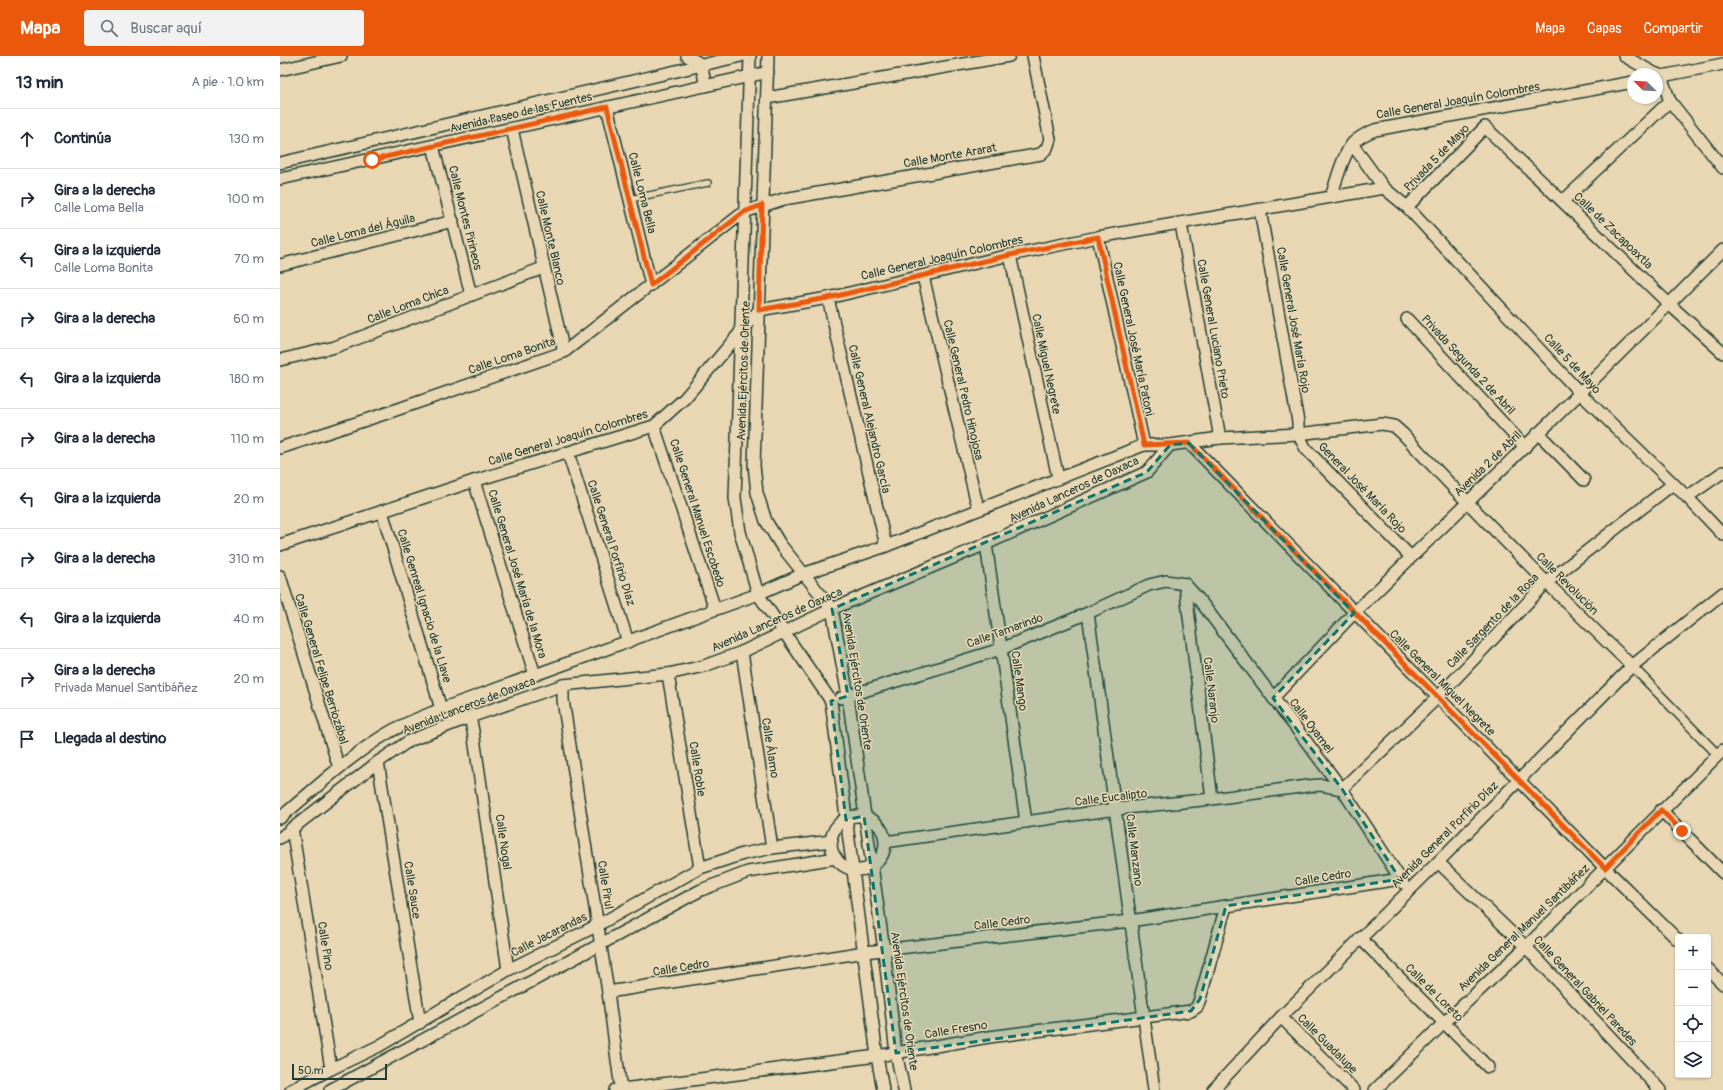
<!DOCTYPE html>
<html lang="es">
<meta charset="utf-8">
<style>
:root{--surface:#fff;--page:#f2f2f3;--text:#1f2937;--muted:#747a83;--line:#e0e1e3;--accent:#ea580c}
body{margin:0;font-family:Pangolin,sans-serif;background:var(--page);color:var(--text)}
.controls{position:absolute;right:12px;bottom:12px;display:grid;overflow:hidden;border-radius:4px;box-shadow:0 1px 3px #0004}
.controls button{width:36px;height:36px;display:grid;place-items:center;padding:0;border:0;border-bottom:1px solid var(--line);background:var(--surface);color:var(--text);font:20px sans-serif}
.compass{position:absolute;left:1347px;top:12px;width:36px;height:36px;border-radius:50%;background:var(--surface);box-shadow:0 1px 3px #0004;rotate:294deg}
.scale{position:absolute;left:12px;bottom:10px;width:95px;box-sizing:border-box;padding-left:4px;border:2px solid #1f3d34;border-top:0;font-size:11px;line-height:14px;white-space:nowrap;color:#1f3d34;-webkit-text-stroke:3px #ead8b5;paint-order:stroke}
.stop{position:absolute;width:12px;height:12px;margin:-9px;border:3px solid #ea580c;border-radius:50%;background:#fff}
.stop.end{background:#ea580c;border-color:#fff;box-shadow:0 1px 4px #0008}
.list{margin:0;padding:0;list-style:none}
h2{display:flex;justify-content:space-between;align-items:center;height:52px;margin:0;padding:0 16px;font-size:17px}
h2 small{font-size:13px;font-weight:400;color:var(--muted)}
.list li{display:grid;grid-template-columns:26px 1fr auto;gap:12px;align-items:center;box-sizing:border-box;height:60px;padding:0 16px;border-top:1px solid var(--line)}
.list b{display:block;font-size:15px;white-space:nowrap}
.list p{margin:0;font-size:13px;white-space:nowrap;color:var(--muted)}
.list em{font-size:13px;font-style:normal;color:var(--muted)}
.icon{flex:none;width:22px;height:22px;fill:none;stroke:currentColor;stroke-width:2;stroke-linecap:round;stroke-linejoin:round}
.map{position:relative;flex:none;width:1443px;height:1034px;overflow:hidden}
header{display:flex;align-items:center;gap:24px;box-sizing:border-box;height:56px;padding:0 20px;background:var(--accent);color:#fff}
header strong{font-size:19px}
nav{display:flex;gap:22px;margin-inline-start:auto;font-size:14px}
.search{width:280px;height:36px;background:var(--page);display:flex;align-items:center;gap:10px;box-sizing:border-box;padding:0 14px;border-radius:4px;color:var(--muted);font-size:15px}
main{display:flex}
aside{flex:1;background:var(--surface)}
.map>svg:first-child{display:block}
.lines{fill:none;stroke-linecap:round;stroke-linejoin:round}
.service-casing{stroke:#1f3d34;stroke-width:8}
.pedestrian-casing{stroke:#1f3d34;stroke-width:11}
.minor-casing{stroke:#1f3d34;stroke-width:14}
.service{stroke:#ead8b5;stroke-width:5.5}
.pedestrian{stroke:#ead8b5;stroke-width:8}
.minor{stroke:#ead8b5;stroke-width:11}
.route{stroke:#ea580c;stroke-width:5}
.marked{fill:#0f766e;fill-opacity:0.2;stroke:#0f766e;stroke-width:3;stroke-dasharray:8 5;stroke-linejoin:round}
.labels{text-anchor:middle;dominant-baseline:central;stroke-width:3;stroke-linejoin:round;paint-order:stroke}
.street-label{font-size:12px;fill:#1f3d34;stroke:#ead8b5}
</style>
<header>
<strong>Mapa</strong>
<div class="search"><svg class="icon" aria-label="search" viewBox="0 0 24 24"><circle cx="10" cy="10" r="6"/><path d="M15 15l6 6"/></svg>Buscar aquí</div>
<nav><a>Mapa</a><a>Capas</a><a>Compartir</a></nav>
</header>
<main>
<aside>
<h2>13 min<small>A pie · 1.0 km</small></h2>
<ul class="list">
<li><svg class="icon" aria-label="ahead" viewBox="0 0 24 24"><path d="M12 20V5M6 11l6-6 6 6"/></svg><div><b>Continúa</b></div><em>130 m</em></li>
<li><svg class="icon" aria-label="right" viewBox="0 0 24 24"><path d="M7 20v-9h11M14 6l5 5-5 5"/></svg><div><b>Gira a la derecha</b><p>Calle Loma Bella</p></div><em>100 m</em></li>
<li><svg class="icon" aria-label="left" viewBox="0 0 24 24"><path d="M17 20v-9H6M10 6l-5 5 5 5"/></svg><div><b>Gira a la izquierda</b><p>Calle Loma Bonita</p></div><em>70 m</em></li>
<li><svg class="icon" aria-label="right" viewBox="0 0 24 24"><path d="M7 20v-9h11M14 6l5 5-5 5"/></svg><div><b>Gira a la derecha</b></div><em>60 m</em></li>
<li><svg class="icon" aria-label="left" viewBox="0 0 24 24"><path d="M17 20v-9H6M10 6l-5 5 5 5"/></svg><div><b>Gira a la izquierda</b></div><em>180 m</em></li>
<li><svg class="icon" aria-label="right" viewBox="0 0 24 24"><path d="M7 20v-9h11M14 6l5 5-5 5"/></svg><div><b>Gira a la derecha</b></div><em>110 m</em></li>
<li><svg class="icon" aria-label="left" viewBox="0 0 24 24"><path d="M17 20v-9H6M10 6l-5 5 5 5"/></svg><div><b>Gira a la izquierda</b></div><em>20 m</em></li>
<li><svg class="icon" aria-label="right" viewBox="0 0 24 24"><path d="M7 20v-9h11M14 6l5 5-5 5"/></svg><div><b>Gira a la derecha</b></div><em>310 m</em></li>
<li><svg class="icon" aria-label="left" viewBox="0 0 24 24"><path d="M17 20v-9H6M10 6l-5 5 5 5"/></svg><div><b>Gira a la izquierda</b></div><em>40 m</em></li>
<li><svg class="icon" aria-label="right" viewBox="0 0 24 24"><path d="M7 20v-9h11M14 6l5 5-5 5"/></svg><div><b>Gira a la derecha</b><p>Privada Manuel Santibáñez</p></div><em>20 m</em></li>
<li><svg class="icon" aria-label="arrive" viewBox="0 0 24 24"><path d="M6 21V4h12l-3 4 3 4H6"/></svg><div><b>Llegada al destino</b></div></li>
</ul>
</aside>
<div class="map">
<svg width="1443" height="1034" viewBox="0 0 1443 1034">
<rect width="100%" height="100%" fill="#ead8b5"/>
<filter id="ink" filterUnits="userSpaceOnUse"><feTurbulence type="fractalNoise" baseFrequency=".025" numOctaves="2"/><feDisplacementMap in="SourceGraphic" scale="8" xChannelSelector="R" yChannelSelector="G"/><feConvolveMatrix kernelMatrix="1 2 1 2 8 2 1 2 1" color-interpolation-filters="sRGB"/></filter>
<g filter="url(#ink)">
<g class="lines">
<g class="service-casing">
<path id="service" d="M350,143L428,127"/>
</g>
<g class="pedestrian-casing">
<path id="pedestrian" d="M1352,610L1438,699"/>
</g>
<g class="minor-casing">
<g id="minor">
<path d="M407,0L421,8L426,30"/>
<path d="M470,0L455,442L460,476L478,538L551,645L597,1000L603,1034"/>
<path d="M488,0L474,409L477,437L486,465L500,488L552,553L568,640L604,894L616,997L624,1034"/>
<path d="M1344,0L1376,18"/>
<path d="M0,14L61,0"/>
<path d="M1377,18L1381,20L1390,45L1443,112"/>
<path d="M1377,21L1443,8"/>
<path d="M487,42L729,0"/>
<path d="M327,51L371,229"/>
<path d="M232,73L284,296"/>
<path d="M1072,88L1104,132L1127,151L1300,337L1407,441L1443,479"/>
<path d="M153,90L191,239"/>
<path d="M0,107L461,0"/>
<path d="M0,123L488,16"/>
<path d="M1051,141C1056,126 1063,98 1073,87C1079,81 1087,77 1095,74L1353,26"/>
<path d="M1283,145L1390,45"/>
<path d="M1127,151L1205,71L1389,248L1443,297"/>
<path d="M980,154L1018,366V378L1026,393L1131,501"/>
<path d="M901,168L940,382"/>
<path d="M818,181L864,389"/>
<path d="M730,199L778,422"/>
<path d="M0,209L173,165"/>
<path d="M643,220L695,440L699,453"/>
<path d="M548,242L606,490"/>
<path d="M1127,263L1245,391"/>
<path d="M0,304L55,291L263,212"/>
<path d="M374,370L435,553"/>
<path d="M1258,377L1304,424"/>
<path d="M909,387L1325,812L1398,884"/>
<path d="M0,392L104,358L284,296L464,156L504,143L761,98L767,92L770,83L753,0"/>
<path d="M288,397L348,586"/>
<path d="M194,425L255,619"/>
<path d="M1407,441L1443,416"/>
<path d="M102,455L161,653"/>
<path d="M706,488L746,766"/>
<path d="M0,489L194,425L374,370L405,342L479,254L548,242L730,199L818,181L1104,132"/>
<path d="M0,520L59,712"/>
<path d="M905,528L921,546L1062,733L1123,827"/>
<path d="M905,529L932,743"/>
<path d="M808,557L874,1034"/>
<path d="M462,596L492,792"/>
<path d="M388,618L420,812"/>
<path d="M283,629V644L328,936L341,1034"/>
<path d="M561,642L721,593L808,557L869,529L886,525L905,528"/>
<path d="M993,642L1074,557L1300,337L1443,194"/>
<path d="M190,661L193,675L228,914"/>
<path d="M98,706L140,967"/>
<path d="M1381,754L1443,817"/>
<circle cx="578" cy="787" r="27"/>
<path d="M0,762C35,733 69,700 108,677C125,667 144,660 161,653L478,538L523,518L606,490L864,389H890L940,382L1018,378L1102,368L1114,370L1123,378C1197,458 1274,535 1352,610"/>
<path d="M12,772L51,1013"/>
<path d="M0,782L98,706L129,685L190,661L283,629L388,618L424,610L462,596L552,553L706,488L867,416L890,389"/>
<path d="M605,786L836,753L932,743L1027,730L1041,729L1062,733L1158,641L1266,527L1393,428"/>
<path d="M1158,806L1246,891L1380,1034"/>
<path d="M1080,882L1208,1011"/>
<path d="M1428,913L1443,928"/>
<path d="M328,936L585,896L850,865L1120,823"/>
<path d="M1001,961L1074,1034"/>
<path d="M11,1034L51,1013L99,990L228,914L318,869L420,812L463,798L492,792L552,785"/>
<path d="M50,1034L421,834L468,816L556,802"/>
<path d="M335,1034L597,1000L709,981L911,955L917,951L920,943L946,850"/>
<path d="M933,1034L1001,961L1158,806L1352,610L1443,537"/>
<path d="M1095,1034L1165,966L1246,891L1443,694"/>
</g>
</g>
<use href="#service" class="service"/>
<use href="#pedestrian" class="pedestrian"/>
<use href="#minor" class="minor"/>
</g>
</g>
<g class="lines" filter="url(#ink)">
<path class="route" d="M92,104L327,51L371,229L464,156L482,149L479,254L548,242L730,199L818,181L864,389L909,387L1325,812L1381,754L1402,775"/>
</g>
<path class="marked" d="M909,387L1074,557L993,642L1062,733L1120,823L946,850L920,943L911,955L616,997L584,760L566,764L551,645L568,640L552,553L867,416L890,389Z"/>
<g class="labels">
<g class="street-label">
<text transform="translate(1178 45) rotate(-10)">Calle General Joaquín Colombres</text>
<text transform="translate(241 57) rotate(-13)">Avenida Paseo de las Fuentes</text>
<text transform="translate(670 100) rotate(-10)">Calle Monte Ararat</text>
<text transform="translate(1157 102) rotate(-46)">Privada 5 de Mayo</text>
<text transform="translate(362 137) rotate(76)">Calle Loma Bella</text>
<text transform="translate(185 162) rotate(76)">Calle Montes Pirineos</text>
<text transform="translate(83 175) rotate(-14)">Calle Loma del Águila</text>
<text transform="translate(1333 175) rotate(44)">Calle de Zacapoaxtla</text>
<text transform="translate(270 182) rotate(77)">Calle Monte Blanco</text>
<text transform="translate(662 202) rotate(-13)">Calle General Joaquín Colombres</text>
<text transform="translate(128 249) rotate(-21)">Calle Loma Chica</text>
<text transform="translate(1013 264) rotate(80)">Calle General José María Rojo</text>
<text transform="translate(933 273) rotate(80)">Calle General Luciano Prieto</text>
<text transform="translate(853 283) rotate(78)">Calle General José María Patoni</text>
<text transform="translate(232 300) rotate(-19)">Calle Loma Bonita</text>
<text transform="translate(766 308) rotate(78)">Calle Miguel Negrete</text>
<text transform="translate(1292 308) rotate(47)">Calle 5 de Mayo</text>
<text transform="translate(1188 309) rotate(47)">Privada Segunda 2 de Abril</text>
<text transform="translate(464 315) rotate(-88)">Avenida Ejércitos de Oriente</text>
<text transform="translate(683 334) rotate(77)">Calle General Pedro Hinojosa</text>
<text transform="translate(589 363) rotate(77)">Calle General Alejandro García</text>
<text transform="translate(288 382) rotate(-17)">Calle General Joaquín Colombres</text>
<text transform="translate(1208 408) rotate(-44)">Avenida 2 de Abril</text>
<text transform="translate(1082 432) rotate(46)">General José María Rojo</text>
<text transform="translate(794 434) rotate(-25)">Avenida Lanceros de Oaxaca</text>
<text transform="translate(417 457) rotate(72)">Calle General Manuel Escobedo</text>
<text transform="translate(331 487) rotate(72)">Calle General Porfirio Díaz</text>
<text transform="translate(237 518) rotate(73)">Calle General José María de la Mora</text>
<text transform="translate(1287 528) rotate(45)">Calle Revolución</text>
<text transform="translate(144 550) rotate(73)">Calle Genreal Ignacio de la Llave</text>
<text transform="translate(497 564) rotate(-24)">Avenida Lanceros de Oaxaca</text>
<text transform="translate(1213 565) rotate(-46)">Calle Sargento de la Rosa</text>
<text transform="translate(725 575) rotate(-20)">Calle Tamarindo</text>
<text transform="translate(41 613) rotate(73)">Calle General Felipe Berriozábal</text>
<text transform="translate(577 625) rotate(81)">Avenida Ejércitos de Oriente</text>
<text transform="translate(739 625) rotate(82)">Calle Mango</text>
<text transform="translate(1162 627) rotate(45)">Calle General Miguel Negrete</text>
<text transform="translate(931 634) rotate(83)">Calle Naranjo</text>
<text transform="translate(189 650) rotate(-21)">Avenida Lanceros de Oaxaca</text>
<text transform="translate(1031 670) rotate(53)">Calle Oyamel</text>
<text transform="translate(490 692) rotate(81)">Calle Álamo</text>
<text transform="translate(417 713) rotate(81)">Calle Roble</text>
<text transform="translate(831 742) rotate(-7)">Calle Eucalipto</text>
<text transform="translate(1165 779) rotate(-45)">Avenida General Porfirio Díaz</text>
<text transform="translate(223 786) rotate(82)">Calle Nogal</text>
<text transform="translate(854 794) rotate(83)">Calle Manzano</text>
<text transform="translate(1043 822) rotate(-9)">Calle Cedro</text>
<text transform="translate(325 829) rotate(81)">Calle Pirul</text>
<text transform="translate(132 834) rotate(81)">Calle Sauce</text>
<text transform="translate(722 867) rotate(-7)">Calle Cedro</text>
<text transform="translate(1244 872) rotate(-44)">Avenida General Manuel Santibáñez</text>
<text transform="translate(269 879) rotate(-27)">Calle Jacarandas</text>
<text transform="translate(45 890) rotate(81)">Calle Pino</text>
<text transform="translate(401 912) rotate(-9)">Calle Cedro</text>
<text transform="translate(1305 935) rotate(47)">Calle General Gabriel Paredes</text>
<text transform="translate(1154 937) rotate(45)">Calle de Loreto</text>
<text transform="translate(624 945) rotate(82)">Avenida Ejércitos de Oriente</text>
<text transform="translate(676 974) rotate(-9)">Calle Fresno</text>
<text transform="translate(1047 988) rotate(45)">Calle Guadalupe</text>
</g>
</g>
</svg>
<div class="controls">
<button>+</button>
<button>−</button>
<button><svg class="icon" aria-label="locate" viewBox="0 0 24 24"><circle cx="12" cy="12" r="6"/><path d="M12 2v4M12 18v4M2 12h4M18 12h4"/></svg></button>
<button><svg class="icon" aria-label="layers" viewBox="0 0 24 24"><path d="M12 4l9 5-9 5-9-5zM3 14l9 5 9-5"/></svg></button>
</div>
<svg class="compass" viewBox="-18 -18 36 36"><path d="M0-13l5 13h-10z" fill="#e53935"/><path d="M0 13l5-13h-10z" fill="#747a83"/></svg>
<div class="scale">50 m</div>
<div class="stop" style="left:92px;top:104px"></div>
<div class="stop end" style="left:1402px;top:775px"></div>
</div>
</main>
